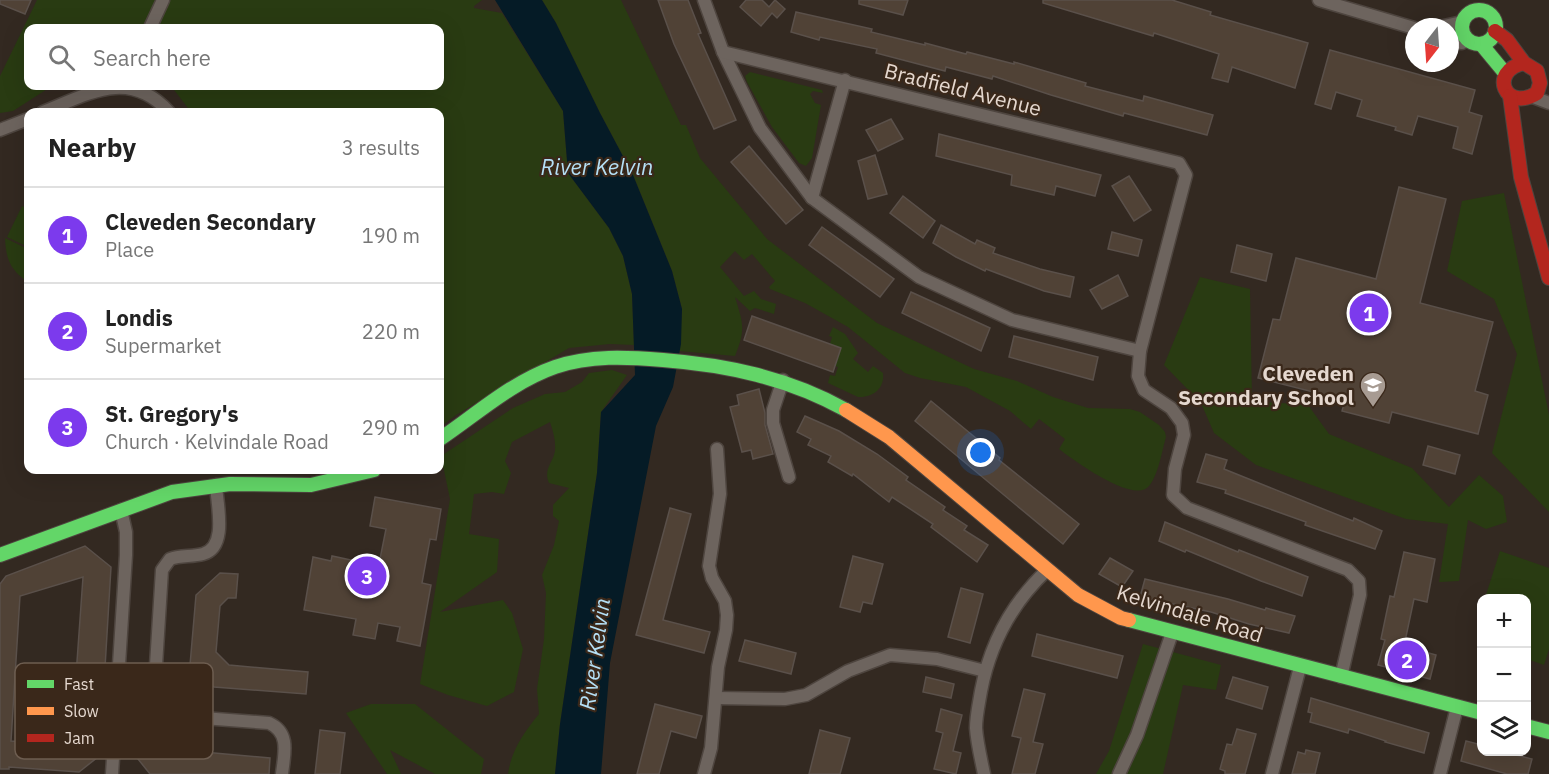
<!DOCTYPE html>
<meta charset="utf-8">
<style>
:root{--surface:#fff;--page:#f6f6f6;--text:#222;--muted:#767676;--line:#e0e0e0;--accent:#7c3aed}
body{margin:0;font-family:"IBM Plex Sans",sans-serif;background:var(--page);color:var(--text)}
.controls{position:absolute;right:18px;bottom:18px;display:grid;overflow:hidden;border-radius:12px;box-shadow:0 6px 24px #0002}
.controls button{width:54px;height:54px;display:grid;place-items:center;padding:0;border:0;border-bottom:2px solid var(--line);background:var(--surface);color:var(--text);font:30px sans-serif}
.compass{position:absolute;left:1405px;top:18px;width:54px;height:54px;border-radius:50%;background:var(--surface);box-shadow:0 6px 24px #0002;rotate:197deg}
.you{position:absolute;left:981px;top:453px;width:21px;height:21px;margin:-15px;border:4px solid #fff;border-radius:50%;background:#1a73e8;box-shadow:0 0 0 9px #1a73e833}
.badge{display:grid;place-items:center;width:39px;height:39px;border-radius:50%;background:var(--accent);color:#fff;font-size:20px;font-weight:700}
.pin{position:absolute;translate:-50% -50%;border:3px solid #fff;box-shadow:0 2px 6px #0006}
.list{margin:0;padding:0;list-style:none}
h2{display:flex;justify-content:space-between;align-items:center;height:78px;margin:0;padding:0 24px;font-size:26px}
h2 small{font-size:20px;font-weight:400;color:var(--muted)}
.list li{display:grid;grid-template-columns:39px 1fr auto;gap:18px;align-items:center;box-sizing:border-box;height:96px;padding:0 24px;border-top:2px solid var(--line)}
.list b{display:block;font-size:22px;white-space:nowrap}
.list p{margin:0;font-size:20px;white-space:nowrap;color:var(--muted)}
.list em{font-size:20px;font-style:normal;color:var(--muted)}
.icon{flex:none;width:33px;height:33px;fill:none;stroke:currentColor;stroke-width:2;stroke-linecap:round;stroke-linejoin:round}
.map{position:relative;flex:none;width:1549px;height:774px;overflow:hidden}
.search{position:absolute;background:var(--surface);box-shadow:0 6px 24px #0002;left:24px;top:24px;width:420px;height:66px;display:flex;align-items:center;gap:15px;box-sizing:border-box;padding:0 21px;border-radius:12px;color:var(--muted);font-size:22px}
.panel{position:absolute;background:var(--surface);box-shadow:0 6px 24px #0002;left:24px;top:108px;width:420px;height:366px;border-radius:12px}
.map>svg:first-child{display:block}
.green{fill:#293b12}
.water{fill:#051b26}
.building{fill:#504236;stroke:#5a504a;stroke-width:1.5;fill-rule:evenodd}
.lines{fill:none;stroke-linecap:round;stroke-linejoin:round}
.street-casing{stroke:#4e453f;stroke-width:15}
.fast-casing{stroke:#4e453f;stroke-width:16}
.slow-casing{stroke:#4e453f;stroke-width:16}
.jam-casing{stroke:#4e453f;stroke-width:16}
.street{stroke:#6d645e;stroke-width:12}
.fast{stroke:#63d668;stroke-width:14}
.slow{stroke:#ff974d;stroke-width:14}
.jam{stroke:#b3261e;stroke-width:14}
.labels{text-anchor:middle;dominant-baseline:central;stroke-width:4.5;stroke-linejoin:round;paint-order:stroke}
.street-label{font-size:21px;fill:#e5d8cf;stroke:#3a281a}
.poi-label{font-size:21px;font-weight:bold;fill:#e5d8cf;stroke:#3a281a;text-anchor:end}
.water-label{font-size:22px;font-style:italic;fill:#b4dff5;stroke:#3a281a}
.key{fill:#3a281a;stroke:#6d5d50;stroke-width:1.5}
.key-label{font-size:16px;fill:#e5d8cf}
</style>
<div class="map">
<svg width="1549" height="774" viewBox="0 0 1549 774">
<rect width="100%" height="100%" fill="#332921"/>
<g class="green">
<path d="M37,0H482L474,6V8L502,13L563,111L568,173L609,228L623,256L632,294L634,345L610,344L569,348L456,415L440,427V112H191L171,86H440V28H28V86H52L13,111L0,113V76Z"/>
<path d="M542,0H621L681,125H686L700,158L767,239L877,323L974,369L1017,381L1053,397L1088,408L1130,409L1140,412L1159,425L1165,432L1166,437C1162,451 1158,476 1149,486C1134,505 1072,459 1059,449L1065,439L1039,419L1031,429L1010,411L966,387L920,378L905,373L848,327L805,303L770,289L769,287L775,281L752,254L744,260L735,251L720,267L744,296L754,291L761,299L776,304L774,314L755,308L750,311L735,297C743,323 746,329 735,356L679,351L682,309L672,271L633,175L600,113L556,23Z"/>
<path d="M750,72L822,90L823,93L813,91L810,94L815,103L821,105L812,158L806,166L799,163L772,127L747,82L745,76Z"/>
<path d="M1504,193L1549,415V512L1492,453L1517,354L1494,299L1447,271L1462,201Z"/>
<path d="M22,206L28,209V247L7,237Z"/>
<path d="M5,238L28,249V282C10,270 6,259 5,238Z"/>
<path d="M1200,277L1250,289L1252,401L1308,405L1329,434L1412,468L1449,507L1479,475L1503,496L1507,522L1486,529L1468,520L1459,581L1439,582L1448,524L1406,519L1256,465L1214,433L1201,403L1164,365Z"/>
<path d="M833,327L845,334L858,353L853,359L868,372L873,366L883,373C885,388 873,398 858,397L828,383L830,375L835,376L838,367L835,366L841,348L830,344L832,337L829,336Z"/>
<path d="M612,370L627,375L601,412L597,473L560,724L555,774H508C511,751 524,732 539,714L537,689L544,639L546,593L542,575L554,545L559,521L553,516V505L569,488L549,483C543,469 553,463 555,451C556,441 553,431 550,422L512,442L505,461L511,473L504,494L492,492L474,494L469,534L499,539L497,572L440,612L503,600L512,613L523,649L514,692L487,706L448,695L420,684L450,499L441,456L513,408L545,394L565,392L582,382L589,373Z"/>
<path d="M1500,551L1549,568V649L1544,665L1527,659L1526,598H1485Z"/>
<path d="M1143,644L1221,665L1216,690L1183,685L1163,774H1096L1109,751Z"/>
<path d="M371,704H415L484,759L481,774H435L390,750L401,774H387L346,713Z"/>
</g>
<path class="water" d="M495,0H542L556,23L600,113L633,175L672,271L682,309L681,344L673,387L656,426L610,663L601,774H555L560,724L597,473L601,412L635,375L632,294L623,256L609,228L568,173L563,111Z"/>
<g class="building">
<path d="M0,0H31L25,14L0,4Z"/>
<path d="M658,0H688L701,33L698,34L736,120L714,129L674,44Z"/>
<path d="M746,0H762L769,7L775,0L785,9L777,18L772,13L761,26L740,7Z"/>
<path d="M859,0H908L903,15L859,4Z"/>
<path d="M1043,0H1172L1211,12L1210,15L1308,43L1295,88L1232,67L1228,82L1212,78L1219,54L1154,33L1153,36L1043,3Z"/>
<path d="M796,12L872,29L871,32L925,45V43L966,54L967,52L1014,64V62L1086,83L1085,86L1143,101L1144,96L1213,115L1207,135L1124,113L1123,116L1051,95L993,76L992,79L946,67L945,71L876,53L877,49L820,37L819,40L791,32Z"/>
<path d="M1330,50L1475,90L1469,112L1482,116L1472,154L1453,148L1458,127L1418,116L1412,135L1395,130L1396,127L1357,116L1362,100L1336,92L1331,109L1315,104Z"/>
<path d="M891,119L903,139L878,151L866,130Z"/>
<path d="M939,134L1101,175L1095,196L1056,186L1054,195L1011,185L1012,175L936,156Z"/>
<path d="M749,146L803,210L786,224L731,162Z"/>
<path d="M875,155L887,194L868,199L858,161Z"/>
<path d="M1129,176L1151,210L1134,221L1112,186Z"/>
<path d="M1399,187L1446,199L1420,303L1493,322L1475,391L1488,395L1478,434L1392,412L1389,423L1342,411L1345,400L1258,378L1273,319L1280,320L1296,258L1376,279Z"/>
<path d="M903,196L935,221L923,238L890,213Z"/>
<path d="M941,225L975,244L977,240L995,248L993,253L1040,269L1074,277L1070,297L1044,291L986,269L985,271L956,257L933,243Z"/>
<path d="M822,227L894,279L880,297L809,245Z"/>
<path d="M1112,232L1142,240L1138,256L1108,249Z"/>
<path d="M1237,245L1272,254L1266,281L1231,272Z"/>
<path d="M1118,275L1128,296L1102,309L1090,290Z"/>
<path d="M911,292L990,328L981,351L902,313Z"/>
<path d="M752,316L841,348L833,372L744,340Z"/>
<path d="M1014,336L1098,357L1093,380L1009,357Z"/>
<path d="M759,389L765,413V425L773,454L753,459L751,450L742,452L730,407L739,405L737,395Z"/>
<path d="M931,401L1000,458L999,460L1079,524L1063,544L915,421Z"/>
<path d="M805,416L839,431L877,454L908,477L906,480L945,507L943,510L967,526L964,530L988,545L977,562L931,527L933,524L892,497L889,502L853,474L852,476L828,462L831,456L808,445L811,439L797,432Z"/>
<path d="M1428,446L1460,455L1455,474L1423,465Z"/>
<path d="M1206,454L1227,460L1224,469L1353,521L1354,518L1382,531L1375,549L1305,525L1306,522L1225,493L1226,490L1197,482Z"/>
<path d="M375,497L441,509L436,540L430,539L422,583L431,585L420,646L397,641L400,627L378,623L375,639L353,635L356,619L304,610L313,557L331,561L332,556L356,561V565L378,569L386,529L370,526Z"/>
<path d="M670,508L691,514L663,620L710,632L704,653L636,635Z"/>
<path d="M1165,522L1238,552L1239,550L1308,577L1302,596L1261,581L1186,550L1185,552L1159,541Z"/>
<path d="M85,546L111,567L101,735H104L103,753L79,772L9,767V769H0V584L6,576ZM83,577L71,746L11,741L20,596Z"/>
<path d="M1404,552L1435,559L1427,602L1414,599L1404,646L1436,655L1430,679L1378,665L1385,640L1381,639L1390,596L1394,597Z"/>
<path d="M853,556L883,564L872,604L863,602L860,612L840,607Z"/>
<path d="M1110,558L1133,571L1122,587L1099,574Z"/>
<path d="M220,573L238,574L236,598H228L220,606L216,652L229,665L308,672L306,694L214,687L190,665L196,595Z"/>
<path d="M1145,579L1228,599L1265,610L1266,608L1295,616L1289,633L1249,624L1211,612L1140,597Z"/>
<path d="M961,588L983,594L970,643L948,637Z"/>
<path d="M1037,634L1123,656L1117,678L1032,656Z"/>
<path d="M745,640L796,653L791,674L739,661Z"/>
<path d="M926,677L954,684L951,698L923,692Z"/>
<path d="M1233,677L1268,687L1262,709L1226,698Z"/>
<path d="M1024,689L1045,694L1033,742L1043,744L1035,774H1012L1021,738L1012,736Z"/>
<path d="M1311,698L1429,733L1424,753L1385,742L1386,741L1349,729L1348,733L1310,722L1312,713L1308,712Z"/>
<path d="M655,704L702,716L696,738L671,731L659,774H637Z"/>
<path d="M941,709L962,715L953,751L961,753L956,774L934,769L943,733L936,731Z"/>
<path d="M1237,729L1256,734L1245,774H1225V771L1220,769L1227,744L1232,745Z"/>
<path d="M320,730L345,733L340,774H315Z"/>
<path d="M820,730L850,738L840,774H809Z"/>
<path d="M140,735L171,737L170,749L270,758L269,774H150L138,759Z"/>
<path d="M1466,741L1482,745V752H1504L1532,759L1528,774H1507L1461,761Z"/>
<path d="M1306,750L1320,753L1315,774H1292L1298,752L1305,754Z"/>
</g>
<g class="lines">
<g class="street-casing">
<g id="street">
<path d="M704,0L723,52L760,128L812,198L919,277L1012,320L1140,351"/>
<path d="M1319,0L1414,28"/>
<path d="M1439,27L1462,22"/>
<path d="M150,28L163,0"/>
<path d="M1450,41L1462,43L1467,39"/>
<path d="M723,52L1179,163L1186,175L1140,351L1138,376L1144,390L1171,408L1182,423L1184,435L1175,469L1173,495L1187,508L1348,570L1359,581L1360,595L1341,677"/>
<path d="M1533,97L1549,103"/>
<path d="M43,112C88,94 129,68 169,112"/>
<path d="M0,130L28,119"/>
<path d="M812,198L845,80"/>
<path d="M783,380L773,410V423L789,477"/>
<path d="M216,485C217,505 228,547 203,554C192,557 180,555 170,559L162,570L155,681L179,709L189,717L269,723C291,733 284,755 282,774"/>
<path d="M716,698L785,699L806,695L848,671L890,655L937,659L985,671"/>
<path d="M112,774L126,555V532L121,510"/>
<path d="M704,774L711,748L718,667L726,630L727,615L725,601L712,578L709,566L720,494L717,449"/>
<path d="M984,774C981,759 977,743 976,728C976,716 979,703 981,691C990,644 1012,603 1047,570"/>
<path d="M1119,774L1137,735L1172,633"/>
<path d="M1272,774L1300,667"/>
<path d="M1440,774L1457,707"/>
</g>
</g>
<g class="fast-casing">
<g id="fast">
<circle cx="1479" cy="27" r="17"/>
<path d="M1481,44L1505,73"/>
<path d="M440,439C477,414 512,382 555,367C590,355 627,357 663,360C727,365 789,378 846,410"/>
<path d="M0,555L172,492L230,484L311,485L374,470"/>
<path d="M1129,620L1482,713"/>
<path d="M1526,726L1549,732"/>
</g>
</g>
<g class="slow-casing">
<path id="slow" d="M846,410L889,437L1078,595L1121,618L1129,620"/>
</g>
<g class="jam-casing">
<g id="jam">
<path d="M1495,31L1507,40L1524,63L1537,71L1540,83L1537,93C1505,113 1488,71 1524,63"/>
<path d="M1510,96L1521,177L1549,278"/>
</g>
</g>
<use href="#street" class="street"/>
<use href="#fast" class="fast"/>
<use href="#slow" class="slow"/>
<use href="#jam" class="jam"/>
</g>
<defs>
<g id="school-pin" transform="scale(1.35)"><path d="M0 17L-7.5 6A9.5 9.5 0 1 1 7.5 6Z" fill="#a79b92" stroke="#3a281a"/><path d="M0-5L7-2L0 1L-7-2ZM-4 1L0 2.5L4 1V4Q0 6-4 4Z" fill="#fff"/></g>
</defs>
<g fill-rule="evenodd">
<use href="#school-pin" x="1373" y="385"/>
</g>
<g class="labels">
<g class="street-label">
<text transform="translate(963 89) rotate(14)">Bradfield Avenue</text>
<text transform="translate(1190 613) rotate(17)">Kelvindale Road</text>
</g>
<g class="poi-label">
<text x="1354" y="373">Cleveden<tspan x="1354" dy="24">Secondary School</tspan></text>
</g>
<g class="water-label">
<text x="597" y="166">River Kelvin</text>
<text transform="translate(594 654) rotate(-82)">River Kelvin</text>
</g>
</g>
<rect x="15" y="663" width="198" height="96" rx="9" class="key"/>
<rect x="27" y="680" width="27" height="8" fill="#63d668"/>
<rect x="27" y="707" width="27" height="8" fill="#ff974d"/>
<rect x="27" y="734" width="27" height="8" fill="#b3261e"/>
<g class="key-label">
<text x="64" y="690">Fast</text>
<text x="64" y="717">Slow</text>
<text x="64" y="744">Jam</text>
</g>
</svg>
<div class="controls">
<button>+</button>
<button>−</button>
<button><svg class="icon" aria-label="layers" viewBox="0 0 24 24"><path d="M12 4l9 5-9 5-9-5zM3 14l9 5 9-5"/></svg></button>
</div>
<svg class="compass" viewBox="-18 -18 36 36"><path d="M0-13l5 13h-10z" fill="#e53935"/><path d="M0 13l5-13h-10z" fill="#767676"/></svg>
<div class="you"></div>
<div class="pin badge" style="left:1369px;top:313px">1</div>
<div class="pin badge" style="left:1407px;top:660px">2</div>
<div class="pin badge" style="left:367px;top:576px">3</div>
<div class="search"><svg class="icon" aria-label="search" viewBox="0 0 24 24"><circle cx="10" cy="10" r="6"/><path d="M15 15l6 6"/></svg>Search here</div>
<section class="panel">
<h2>Nearby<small>3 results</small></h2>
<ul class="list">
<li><span class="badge">1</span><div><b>Cleveden Secondary</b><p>Place</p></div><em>190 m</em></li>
<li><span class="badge">2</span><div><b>Londis</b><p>Supermarket</p></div><em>220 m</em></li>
<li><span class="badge">3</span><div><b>St. Gregory's</b><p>Church · Kelvindale Road</p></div><em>290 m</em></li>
</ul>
</section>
</div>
